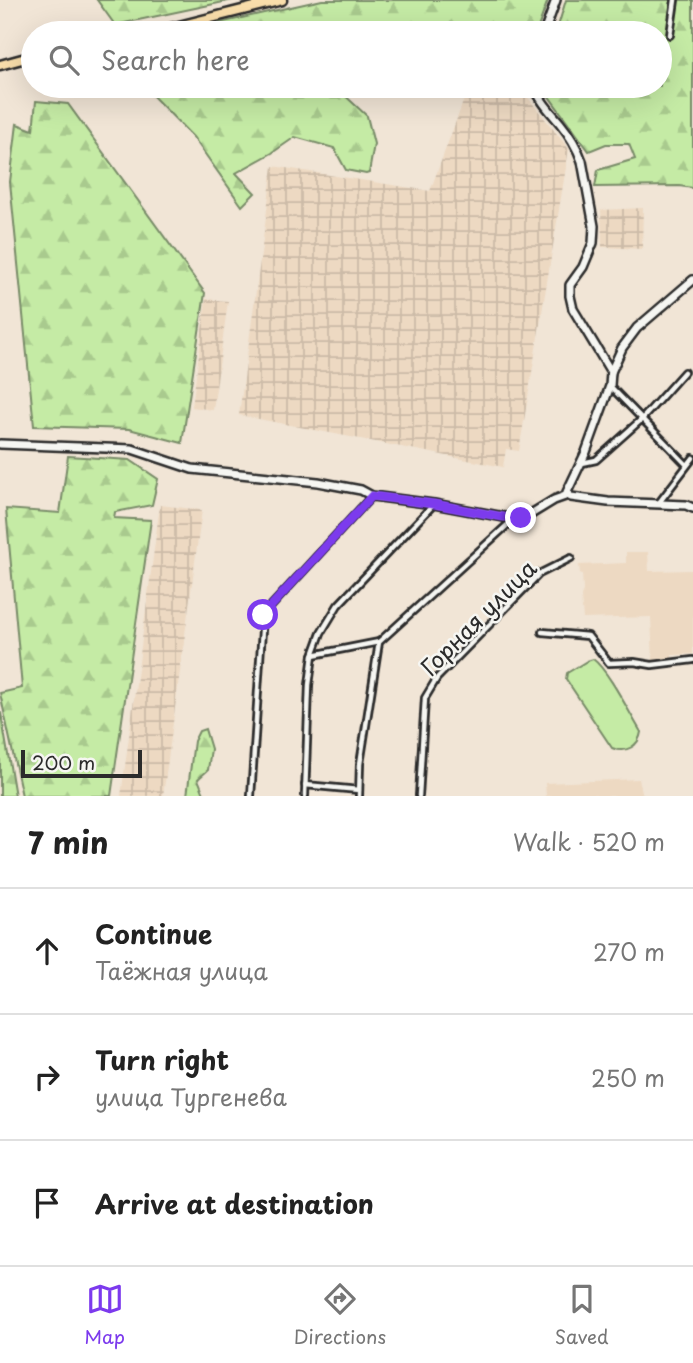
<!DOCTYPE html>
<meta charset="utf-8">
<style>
:root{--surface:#fff;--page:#f2f2f2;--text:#222;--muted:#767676;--line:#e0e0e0;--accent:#7c3aed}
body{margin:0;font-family:"Playpen Sans",sans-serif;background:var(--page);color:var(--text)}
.scale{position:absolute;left:21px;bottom:18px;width:121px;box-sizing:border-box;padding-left:7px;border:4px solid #2b2b2b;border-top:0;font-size:19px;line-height:24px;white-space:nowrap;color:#2b2b2b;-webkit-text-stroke:5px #f6f6f2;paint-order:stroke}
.stop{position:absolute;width:21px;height:21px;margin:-16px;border:5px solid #7c3aed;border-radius:50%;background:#fff}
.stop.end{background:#7c3aed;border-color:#fff;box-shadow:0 2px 7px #0008}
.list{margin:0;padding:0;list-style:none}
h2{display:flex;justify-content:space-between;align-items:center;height:91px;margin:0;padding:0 28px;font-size:30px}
h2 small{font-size:23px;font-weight:400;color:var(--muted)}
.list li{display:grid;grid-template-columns:46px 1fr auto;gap:21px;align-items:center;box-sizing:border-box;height:126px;padding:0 28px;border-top:2px solid var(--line)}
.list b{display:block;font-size:26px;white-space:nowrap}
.list p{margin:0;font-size:23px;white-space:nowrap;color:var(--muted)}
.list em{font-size:23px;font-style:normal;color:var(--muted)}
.icon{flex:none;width:38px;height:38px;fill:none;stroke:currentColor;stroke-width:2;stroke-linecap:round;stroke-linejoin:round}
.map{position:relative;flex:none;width:693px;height:796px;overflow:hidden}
.search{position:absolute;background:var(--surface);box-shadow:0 7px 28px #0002;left:21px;right:21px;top:21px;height:77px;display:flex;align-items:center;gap:18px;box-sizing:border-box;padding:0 24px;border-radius:38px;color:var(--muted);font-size:26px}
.sheet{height:469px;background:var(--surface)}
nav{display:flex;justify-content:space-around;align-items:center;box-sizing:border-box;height:98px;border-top:2px solid var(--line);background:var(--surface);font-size:19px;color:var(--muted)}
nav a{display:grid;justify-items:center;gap:4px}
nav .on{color:var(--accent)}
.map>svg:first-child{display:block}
.built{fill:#edd9c2}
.industrial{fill:url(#industrial-grid)}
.forest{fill:url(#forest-firs);stroke:#788b68;stroke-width:2}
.pitch{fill:#c5eba5;stroke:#788b68;stroke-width:2}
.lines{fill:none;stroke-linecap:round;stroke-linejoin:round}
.street-casing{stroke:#2b2b2b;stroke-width:10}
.secondary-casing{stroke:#2b2b2b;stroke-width:12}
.primary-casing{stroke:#2b2b2b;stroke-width:13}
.street{stroke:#f6f6f2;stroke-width:4.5}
.secondary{stroke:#f6f6f2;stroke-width:7}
.primary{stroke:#f9deab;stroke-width:8}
.route{stroke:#7c3aed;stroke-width:9}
.labels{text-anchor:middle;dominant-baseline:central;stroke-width:5;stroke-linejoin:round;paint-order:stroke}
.street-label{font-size:23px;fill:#2b2b2b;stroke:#f6f6f2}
</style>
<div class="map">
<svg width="693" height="796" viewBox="0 0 693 796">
<defs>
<pattern id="industrial-grid" width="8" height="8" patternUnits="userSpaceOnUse" patternTransform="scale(1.75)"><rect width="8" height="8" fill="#edd9c2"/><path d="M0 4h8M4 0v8" fill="none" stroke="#cbbaa7"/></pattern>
<pattern id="forest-firs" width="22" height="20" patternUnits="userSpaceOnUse" patternTransform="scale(1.75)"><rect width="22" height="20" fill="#c5eba5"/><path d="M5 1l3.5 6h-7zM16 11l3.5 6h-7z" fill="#a9ca8e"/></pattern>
</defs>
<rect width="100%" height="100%" fill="#f1e5d6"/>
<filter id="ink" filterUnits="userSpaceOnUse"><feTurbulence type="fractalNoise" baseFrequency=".0143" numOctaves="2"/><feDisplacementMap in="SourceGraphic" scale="14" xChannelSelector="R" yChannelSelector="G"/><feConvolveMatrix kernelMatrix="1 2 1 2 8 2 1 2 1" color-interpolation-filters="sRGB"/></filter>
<g filter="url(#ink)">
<g class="built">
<path d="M626,552H648L649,571L693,570V654L672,655V661H653L651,617L583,619L581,597L583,590L582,574L580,573L579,565L626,563Z"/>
<path d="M639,779L643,796H595L594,793V796H546L545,783Z"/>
</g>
<g class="industrial">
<path d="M469,86H499L521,89L569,149L519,451L506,449L503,467L239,415L273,166L430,191Z"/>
<path d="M643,208L642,249L602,247L601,210Z"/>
<path d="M206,299L228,301L213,410L192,407Z"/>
<path d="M160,505L202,510L163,796H121Z"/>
</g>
<g class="forest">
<path d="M97,0H233L115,25Z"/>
<path d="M322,0H548L536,33H175Z"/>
<path d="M566,0H693V188L679,186L595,187L598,170L635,159L629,144H606L589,151L548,95L547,86H660V33H556Z"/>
<path d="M143,86H341L339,90L367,116L374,144L369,173L366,174L346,170L334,148L295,137L272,153L236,173L255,193L242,206L193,137Z"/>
<path d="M36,101L68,104L205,293L182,443L129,429L34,426L10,182L17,124L33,130Z"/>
<path d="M68,456L130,460L158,479L152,505L115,512L114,518L151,520L111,796H22L0,693L22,688L6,509L60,513Z"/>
<path d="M0,713H1L15,796H0Z"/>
<path d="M205,729L211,749L208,770L198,779L204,794L203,796H187L194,741L199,731Z"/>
</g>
<path class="pitch" d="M593,659C608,670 630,714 641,732C639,746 626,754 612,748L566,679L567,673L587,661Z"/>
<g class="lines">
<g class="street-casing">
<g id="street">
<path d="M670,35L675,0"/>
<path d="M610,386L687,465"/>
<path d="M582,463L596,460L642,419L684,372"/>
<path d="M658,504L693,458"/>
<path d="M542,632L588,636L609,663L634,662L652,665L693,660"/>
<path d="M313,655L379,642"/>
<path d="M305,785L359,790"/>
<path d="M251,796L263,615L371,497"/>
<path d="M305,796L309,685L313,655L321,633L338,605L434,504"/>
<path d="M359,796L360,764L379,642L514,519"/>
<path d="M419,796L425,698L437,678L539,574L571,558"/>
</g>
</g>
<g class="secondary-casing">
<g id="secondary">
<path d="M544,33L556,0"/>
<path d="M535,86C539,100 550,111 560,123C569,134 577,147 582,161L594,226L593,243L583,267L570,285V296L573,309L611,372L610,386L586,452L567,492L568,495"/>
<path d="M611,372L622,348L637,328L693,280"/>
<path d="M0,444L132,449L192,469L318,482L361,490L372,496L434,504L515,519L531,514L554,500L568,495"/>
<path d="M568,495L571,497L608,502L686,505L693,508"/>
</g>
</g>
<g class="primary-casing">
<g id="primary">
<path d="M138,33L167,29L282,0"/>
<path d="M0,65L33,56"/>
</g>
</g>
<use href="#street" class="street"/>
<use href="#secondary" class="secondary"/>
<use href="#primary" class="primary"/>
</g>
</g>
<g class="lines" filter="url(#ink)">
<path class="route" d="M263,615L372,496L434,504L503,517L521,518"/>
</g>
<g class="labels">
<g class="street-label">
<text transform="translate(478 617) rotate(-45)">Горная улица</text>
</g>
</g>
</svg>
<div class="scale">200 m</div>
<div class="stop" style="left:263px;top:615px"></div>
<div class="stop end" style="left:521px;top:518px"></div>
<div class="search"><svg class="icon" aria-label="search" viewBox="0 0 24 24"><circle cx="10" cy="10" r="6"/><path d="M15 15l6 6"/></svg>Search here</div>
</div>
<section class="sheet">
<h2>7 min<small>Walk · 520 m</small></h2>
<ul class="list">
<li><svg class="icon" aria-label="ahead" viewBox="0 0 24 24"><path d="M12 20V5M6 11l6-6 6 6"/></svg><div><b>Continue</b><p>Таёжная улица</p></div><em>270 m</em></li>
<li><svg class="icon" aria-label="right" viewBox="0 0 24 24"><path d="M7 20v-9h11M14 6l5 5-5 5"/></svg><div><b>Turn right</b><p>улица Тургенева</p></div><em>250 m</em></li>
<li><svg class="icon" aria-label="arrive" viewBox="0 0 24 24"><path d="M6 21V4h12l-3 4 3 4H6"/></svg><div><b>Arrive at destination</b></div></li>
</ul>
</section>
<nav>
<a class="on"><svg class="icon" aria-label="map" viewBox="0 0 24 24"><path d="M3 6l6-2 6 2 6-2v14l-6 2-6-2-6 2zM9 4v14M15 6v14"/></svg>Map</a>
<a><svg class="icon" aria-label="directions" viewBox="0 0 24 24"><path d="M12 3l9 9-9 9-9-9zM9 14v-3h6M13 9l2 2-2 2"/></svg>Directions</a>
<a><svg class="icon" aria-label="saved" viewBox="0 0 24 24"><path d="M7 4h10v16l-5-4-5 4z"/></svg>Saved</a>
</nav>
